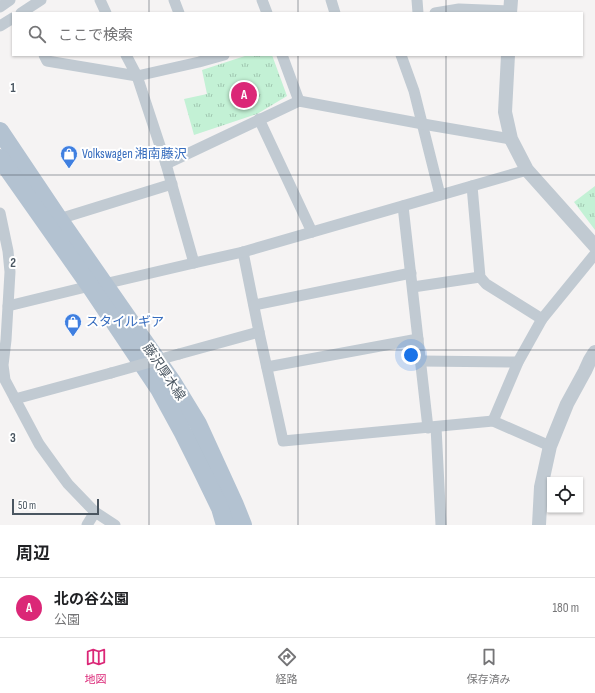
<!DOCTYPE html>
<html lang="ja">
<meta charset="utf-8">
<style>
:root{--surface:#fff;--page:#f6f6f6;--text:#202124;--muted:#757577;--line:#e0e0e0;--accent:#db2777}
body{margin:0;font-family:"Sofia Sans Condensed","Noto Sans JP",sans-serif;background:var(--page);color:var(--text)}
.controls{position:absolute;right:12px;bottom:12px;display:grid;overflow:hidden;border-radius:0px;box-shadow:0 1px 3px #0004}
.controls button{width:36px;height:36px;display:grid;place-items:center;padding:0;border:0;border-bottom:1px solid var(--line);background:var(--surface);color:var(--text);font:20px sans-serif}
.scale{position:absolute;left:12px;bottom:10px;width:87px;box-sizing:border-box;padding-left:4px;border:2px solid #4a5661;border-top:0;font-size:11px;line-height:14px;white-space:nowrap;color:#4a5661;-webkit-text-stroke:3px #fff;paint-order:stroke}
.you{position:absolute;left:411px;top:355px;width:14px;height:14px;margin:-10px;border:3px solid #fff;border-radius:50%;background:#1a73e8;box-shadow:0 0 0 6px #1a73e833}
.badge{display:grid;place-items:center;width:26px;height:26px;border-radius:50%;background:var(--accent);color:#fff;font-size:13px;font-weight:700}
.pin{position:absolute;translate:-50% -50%;border:2px solid #fff;box-shadow:0 1px 4px #0006}
.list{margin:0;padding:0;list-style:none}
h2{display:flex;justify-content:space-between;align-items:center;height:52px;margin:0;padding:0 16px;font-size:17px}
h2 small{font-size:13px;font-weight:400;color:var(--muted)}
.list li{display:grid;grid-template-columns:26px 1fr auto;gap:12px;align-items:center;box-sizing:border-box;height:60px;padding:0 16px;border-top:1px solid var(--line)}
.list b{display:block;font-size:15px;white-space:nowrap}
.list p{margin:0;font-size:13px;white-space:nowrap;color:var(--muted)}
.list em{font-size:13px;font-style:normal;color:var(--muted)}
.icon{flex:none;width:22px;height:22px;fill:none;stroke:currentColor;stroke-width:2;stroke-linecap:round;stroke-linejoin:round}
.map{position:relative;flex:none;width:595px;height:525px;overflow:hidden}
.search{position:absolute;background:var(--surface);box-shadow:0 1px 3px #0004;left:12px;right:12px;top:12px;height:44px;display:flex;align-items:center;gap:10px;box-sizing:border-box;padding:0 14px;border-radius:0px;color:var(--muted);font-size:15px}
.sheet{height:112px;background:var(--surface)}
nav{display:flex;justify-content:space-around;align-items:center;box-sizing:border-box;height:56px;border-top:1px solid var(--line);background:var(--surface);font-size:11px;color:var(--muted)}
nav a{display:grid;justify-items:center;gap:2px}
nav .on{color:var(--accent)}
.map>svg:first-child{display:block}
.park{fill:url(#park-tufts)}
.lines{fill:none;stroke-linecap:round;stroke-linejoin:round}
.minor{stroke:#c1cad2;stroke-width:11}
.tertiary{stroke:#c1cad2;stroke-width:14}
.primary{stroke:#b3c2d1;stroke-width:18}
.minor-bridge{stroke:#c1cad2;stroke-width:11}
.grid{fill:none;stroke:#4a5661;stroke-width:1;stroke-opacity:0.55}
.labels{text-anchor:middle;dominant-baseline:central;stroke-width:4;stroke-linejoin:round;paint-order:stroke}
.shop-label{font-size:13px;fill:#366cbe;stroke:#fff;text-anchor:start}
.street-label{font-size:13px;fill:#4a5661;stroke:#fff}
.grid-label{font-size:13px;text-anchor:middle;font-weight:bold;fill:#4a5661;stroke:#fff;stroke-width:4;stroke-linejoin:round;paint-order:stroke}
</style>
<div class="map">
<svg width="595" height="525" viewBox="0 0 595 525">
<defs>
<pattern id="park-tufts" width="24" height="20" patternUnits="userSpaceOnUse"><rect width="24" height="20" fill="#c3f1d5"/><path d="M3 7l-1-3M5 7V3M7 7l1-3M15 17l-1-3M17 17v-4M19 17l1-3" fill="none" stroke="#a0c6b0"/></pattern>
</defs>
<rect width="100%" height="100%" fill="#f5f3f3"/>
<g class="park">
<path d="M248,55H272L287,96L257,114L194,135L184,99L207,94L202,70Z"/>
<path d="M595,186V230L574,202Z"/>
</g>
<g class="lines">
<g class="minor">
<path d="M100,0L106,13"/>
<path d="M174,0L179,13"/>
<path d="M262,0L267,13"/>
<path d="M331,0L335,13"/>
<path d="M417,0L418,13"/>
<path d="M0,7L10,0"/>
<path d="M21,13L41,0"/>
<path d="M435,13L459,9L510,11"/>
<path d="M0,26L13,18"/>
<path d="M44,55L47,61L137,76L199,62L224,55"/>
<path d="M126,55L137,76L166,164L194,263"/>
<path d="M282,55L299,101"/>
<path d="M401,55L414,91L440,195"/>
<path d="M259,119L312,232"/>
<path d="M166,164L299,101L423,124L511,139"/>
<path d="M472,186L480,277L486,284L542,319"/>
<path d="M403,206L428,428"/>
<path d="M0,213L8,251L10,272L6,340L3,365L5,380L39,444L57,469L68,484L95,512L115,525"/>
<path d="M59,219L172,184"/>
<path d="M243,252L259,332L283,441L493,421L550,446"/>
<path d="M104,284L194,263L243,252L527,170"/>
<path d="M413,287L480,277"/>
<path d="M254,305L411,273"/>
<path d="M8,306L90,286"/>
<path d="M179,354L259,332"/>
<path d="M421,361L518,362"/>
<path d="M267,367L418,339"/>
<path d="M15,399L111,373"/>
<path d="M493,421L518,362L542,319L595,254"/>
<path d="M436,427L441,525"/>
<path d="M87,525L95,512"/>
</g>
<g class="tertiary">
<path d="M510,13L511,0"/>
<path d="M508,55L505,112L511,139L527,170L595,246"/>
<path d="M539,525L541,487L550,446L567,404L585,371L590,360L595,352"/>
</g>
<g class="primary">
<path d="M0,131L59,219L173,383L198,424L235,505L243,525"/>
<path d="M0,158L90,286L159,389L183,433L202,471L220,508L225,525"/>
</g>
<path class="minor-bridge" d="M111,373L179,354"/>
</g>
<path class="grid" d="M149,0V13M298,0V13M446,0V13M149,55V525M298,55V525M446,55V525M0,175H595M0,350H595"/>
<defs>
<g id="shop-pin" transform="scale(0.9)"><path d="M0 17L-7.5 6A9.5 9.5 0 1 1 7.5 6Z" fill="#3f7fe0" stroke="#fff"/><path d="M-5-2.5h2.3a2.7 3.5 0 0 1 5.4 0H5L5.5 6h-11ZM-1.5-2.5h3a1.5 2.3 0 0 0-3 0Z" fill="#fff"/></g>
</defs>
<g fill-rule="evenodd">
<use href="#shop-pin" x="69" y="154"/>
<use href="#shop-pin" x="73" y="322"/>
</g>
<g class="labels">
<g class="shop-label">
<text x="82" y="154">Volkswagen 湘南藤沢</text>
<text x="86" y="322">スタイルギア</text>
</g>
<g class="street-label">
<text transform="translate(164 372) rotate(56)">藤沢厚木線</text>
</g>
</g>
<g class="grid-label">
<text x="13" y="92">1</text>
<text x="13" y="267">2</text>
<text x="13" y="442">3</text>
</g>
</svg>
<div class="controls">
<button><svg class="icon" aria-label="locate" viewBox="0 0 24 24"><circle cx="12" cy="12" r="6"/><path d="M12 2v4M12 18v4M2 12h4M18 12h4"/></svg></button>
</div>
<div class="scale">50 m</div>
<div class="you"></div>
<div class="pin badge" style="left:244px;top:95px">A</div>
<div class="search"><svg class="icon" aria-label="search" viewBox="0 0 24 24"><circle cx="10" cy="10" r="6"/><path d="M15 15l6 6"/></svg>ここで検索</div>
</div>
<section class="sheet">
<h2>周辺<small></small></h2>
<ul class="list">
<li><span class="badge">A</span><div><b>北の谷公園</b><p>公園</p></div><em>180 m</em></li>
</ul>
</section>
<nav>
<a class="on"><svg class="icon" aria-label="map" viewBox="0 0 24 24"><path d="M3 6l6-2 6 2 6-2v14l-6 2-6-2-6 2zM9 4v14M15 6v14"/></svg>地図</a>
<a><svg class="icon" aria-label="directions" viewBox="0 0 24 24"><path d="M12 3l9 9-9 9-9-9zM9 14v-3h6M13 9l2 2-2 2"/></svg>経路</a>
<a><svg class="icon" aria-label="saved" viewBox="0 0 24 24"><path d="M7 4h10v16l-5-4-5 4z"/></svg>保存済み</a>
</nav>
